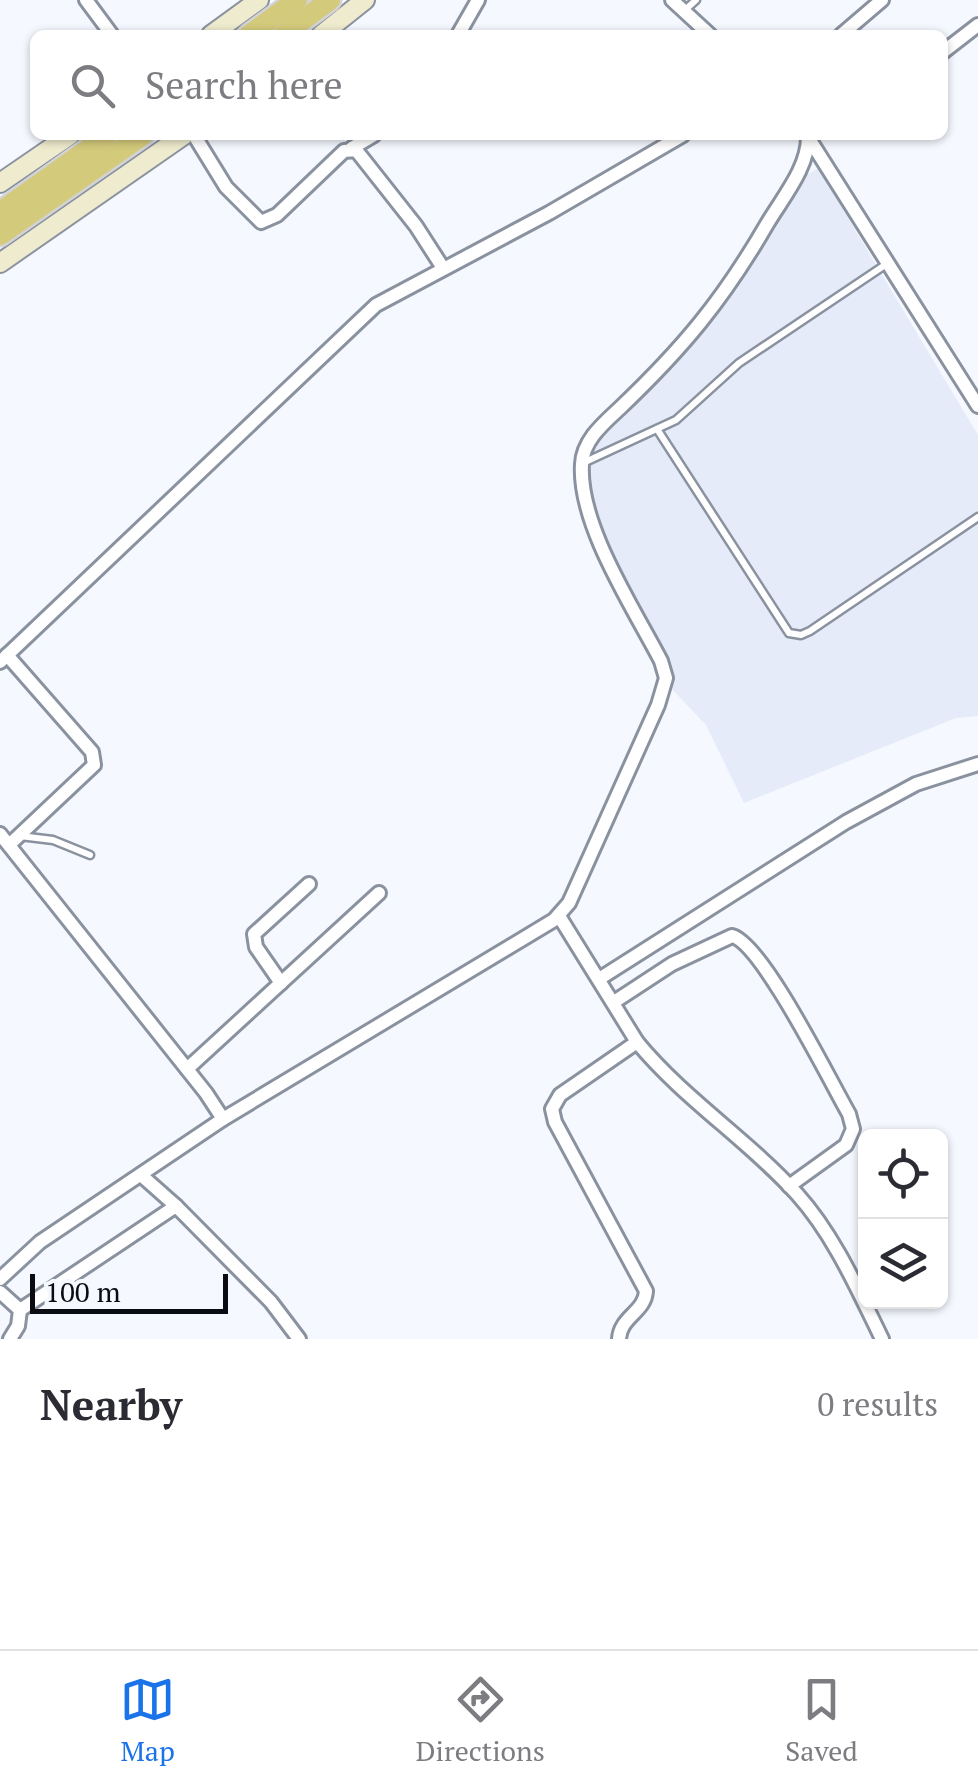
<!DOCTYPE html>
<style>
:root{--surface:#fff;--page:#f2f2f3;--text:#2b2b33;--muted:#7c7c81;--line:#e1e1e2;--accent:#1a73e8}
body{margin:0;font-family:"PT Serif",serif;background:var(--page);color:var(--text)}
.controls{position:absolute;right:30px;bottom:30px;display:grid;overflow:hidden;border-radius:15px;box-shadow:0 2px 8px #0004}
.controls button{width:90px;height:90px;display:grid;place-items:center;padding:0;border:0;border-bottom:2px solid var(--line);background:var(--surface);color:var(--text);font:50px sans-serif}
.scale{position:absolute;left:30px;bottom:25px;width:198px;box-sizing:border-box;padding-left:10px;border:5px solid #0a0c11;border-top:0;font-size:28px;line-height:35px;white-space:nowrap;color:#0a0c11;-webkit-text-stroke:8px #f5f8ff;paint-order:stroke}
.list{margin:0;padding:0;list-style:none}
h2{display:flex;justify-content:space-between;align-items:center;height:130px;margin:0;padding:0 40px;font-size:42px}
h2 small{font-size:32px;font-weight:400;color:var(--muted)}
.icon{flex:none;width:55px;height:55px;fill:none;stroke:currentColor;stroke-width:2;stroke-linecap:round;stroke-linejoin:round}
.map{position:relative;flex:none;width:978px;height:1339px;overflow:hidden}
.search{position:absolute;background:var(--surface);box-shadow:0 2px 8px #0004;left:30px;right:30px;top:30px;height:110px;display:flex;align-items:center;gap:25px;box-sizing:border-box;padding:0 35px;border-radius:15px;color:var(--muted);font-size:38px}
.sheet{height:310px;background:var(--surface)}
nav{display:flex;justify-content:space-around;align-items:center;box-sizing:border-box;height:140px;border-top:2px solid var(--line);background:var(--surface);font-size:28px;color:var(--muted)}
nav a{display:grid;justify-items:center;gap:5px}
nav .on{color:var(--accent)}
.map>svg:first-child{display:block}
.built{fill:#e5ebf9}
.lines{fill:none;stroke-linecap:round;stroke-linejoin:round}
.service-casing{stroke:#8a92a0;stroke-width:11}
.minor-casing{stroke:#8a92a0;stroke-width:18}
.secondary-casing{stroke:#8a92a0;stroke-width:22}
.trunk-casing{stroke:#d3d3d4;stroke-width:25}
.service{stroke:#fff;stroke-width:6}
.minor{stroke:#fff;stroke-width:12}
.secondary{stroke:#efebce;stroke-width:18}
.trunk{stroke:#d4ca7b;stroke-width:20}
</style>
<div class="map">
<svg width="978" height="1339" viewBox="0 0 978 1339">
<rect width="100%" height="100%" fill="#f5f8ff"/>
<path class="built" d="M818,168L978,435V716L956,718L744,803L706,725L666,683L585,520L587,465L603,434L653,388L737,289L792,184Z"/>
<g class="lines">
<g class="service-casing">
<g id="service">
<path d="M685,10L696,0"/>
<path d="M657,429L789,633L801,635L810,631L978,517"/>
<path d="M583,463L676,420L739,363L888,263"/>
<path d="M20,836L53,840L90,855"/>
</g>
</g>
<g class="minor-casing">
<g id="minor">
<path d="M86,0L112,35"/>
<path d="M672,0L710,35"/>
<path d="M458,35L478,0"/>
<path d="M841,35L882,0"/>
<path d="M943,52L978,25"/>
<path d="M194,135L226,187L261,222L277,215L344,151L356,150L416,226L443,268"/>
<path d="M808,137L978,406"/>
<path d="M352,148L374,135"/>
<path d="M7,655L92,752L94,765L9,845"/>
<path d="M0,662L376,305L549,213L683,135"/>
<path d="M0,834L206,1093L223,1119L40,1242L0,1279"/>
<path d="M559,916L637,1042L560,1095L552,1109L555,1122L646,1291C645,1312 620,1317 619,1339"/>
<path d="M599,979L846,822L916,784L978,764"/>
<path d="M281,983L256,947L254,934L309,884"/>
<path d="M614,1002L672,964L732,936C762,943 830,1081 849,1114L853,1129L846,1145L789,1186"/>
<path d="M637,1042C684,1099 747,1139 797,1194C834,1235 858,1290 882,1339"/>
<path d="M187,1069L379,893"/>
<path d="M223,1119L554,920L569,903L658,705L666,678L661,661C633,607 578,524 582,464C583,440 604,423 620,408C683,348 723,300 767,224C783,197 809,167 808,135"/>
<path d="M141,1175L176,1206"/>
<path d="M0,1292L20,1310L18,1326L10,1339"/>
<path d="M20,1310L176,1206L271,1302L299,1339"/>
</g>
</g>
<g class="secondary-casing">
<g id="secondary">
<path d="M211,35L259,0"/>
<path d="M321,35L365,0"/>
<path d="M0,183L70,135"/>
<path d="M0,263L184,135"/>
</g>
</g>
<g class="trunk-casing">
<g id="trunk">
<path d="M249,35L297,0"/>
<path d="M283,35L330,0"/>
<path d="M0,212L108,135"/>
<path d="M0,235L143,135"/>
</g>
</g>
<use href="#service" class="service"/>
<use href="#minor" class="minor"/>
<use href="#secondary" class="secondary"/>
<use href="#trunk" class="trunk"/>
</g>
</svg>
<div class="controls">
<button><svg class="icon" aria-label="locate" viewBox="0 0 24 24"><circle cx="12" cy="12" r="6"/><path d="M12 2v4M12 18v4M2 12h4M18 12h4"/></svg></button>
<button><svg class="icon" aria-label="layers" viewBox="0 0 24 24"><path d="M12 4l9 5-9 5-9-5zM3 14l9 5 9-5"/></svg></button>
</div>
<div class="scale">100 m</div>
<div class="search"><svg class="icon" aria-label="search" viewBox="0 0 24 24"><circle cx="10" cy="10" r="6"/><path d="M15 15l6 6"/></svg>Search here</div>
</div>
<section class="sheet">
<h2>Nearby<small>0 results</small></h2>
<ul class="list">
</ul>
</section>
<nav>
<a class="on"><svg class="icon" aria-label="map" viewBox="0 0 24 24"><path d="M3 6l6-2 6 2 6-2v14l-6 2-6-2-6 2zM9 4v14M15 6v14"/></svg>Map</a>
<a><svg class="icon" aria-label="directions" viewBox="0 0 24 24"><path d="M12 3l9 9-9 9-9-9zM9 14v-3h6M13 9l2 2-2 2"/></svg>Directions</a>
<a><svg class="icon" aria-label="saved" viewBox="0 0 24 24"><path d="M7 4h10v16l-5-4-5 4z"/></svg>Saved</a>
</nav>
